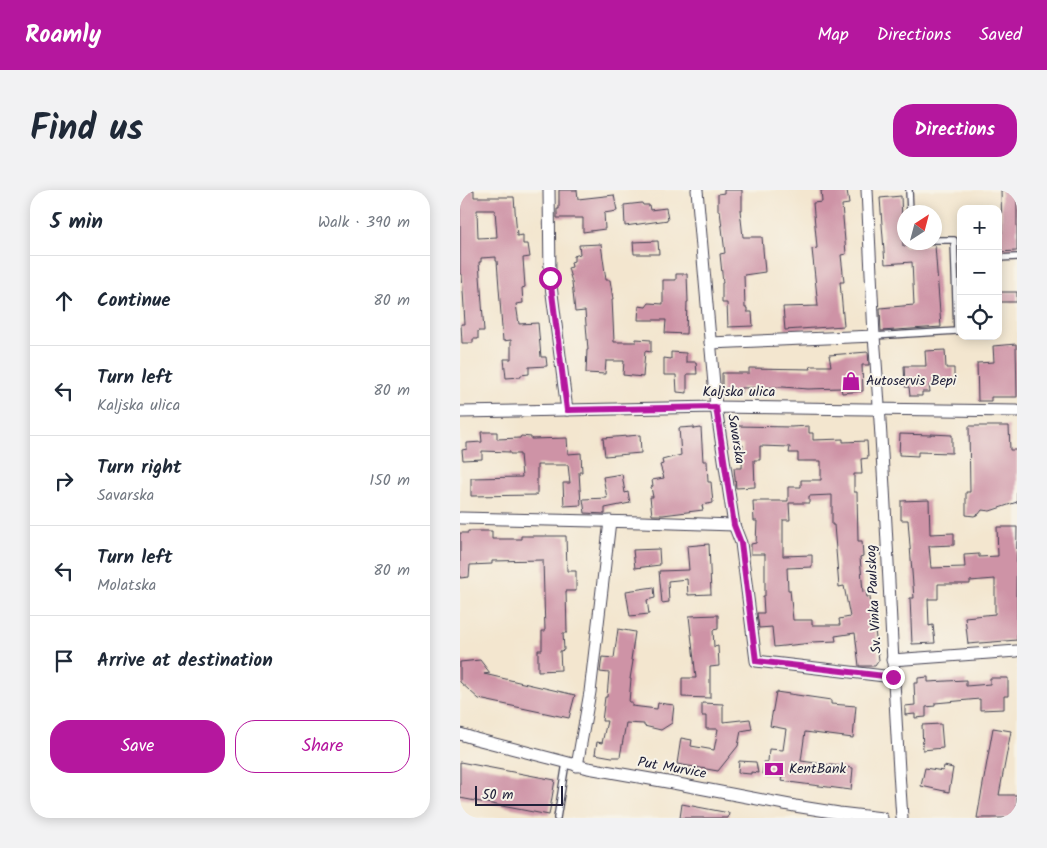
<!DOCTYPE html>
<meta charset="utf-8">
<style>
:root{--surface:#fff;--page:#f2f2f3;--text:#1f2937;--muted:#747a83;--line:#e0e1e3;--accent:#b5179e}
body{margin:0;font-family:Kalam,sans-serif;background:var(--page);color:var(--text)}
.controls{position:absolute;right:15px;top:15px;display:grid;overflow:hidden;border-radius:10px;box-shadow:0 2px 12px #0003}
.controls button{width:45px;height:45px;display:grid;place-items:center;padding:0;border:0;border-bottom:1px solid var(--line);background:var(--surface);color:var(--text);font:25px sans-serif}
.compass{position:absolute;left:437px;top:15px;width:45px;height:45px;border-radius:50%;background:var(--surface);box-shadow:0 2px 12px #0003;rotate:36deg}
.scale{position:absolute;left:15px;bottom:12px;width:88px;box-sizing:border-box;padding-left:5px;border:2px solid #22223b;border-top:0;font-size:14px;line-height:18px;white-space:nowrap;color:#22223b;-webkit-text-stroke:4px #f7f3e8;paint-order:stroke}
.stop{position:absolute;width:15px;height:15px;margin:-11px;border:4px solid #b5179e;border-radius:50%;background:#fff}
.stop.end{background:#b5179e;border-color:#fff;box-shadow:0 1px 5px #0008}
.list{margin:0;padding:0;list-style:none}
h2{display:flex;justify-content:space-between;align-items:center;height:65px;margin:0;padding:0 20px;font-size:21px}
h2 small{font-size:16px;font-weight:400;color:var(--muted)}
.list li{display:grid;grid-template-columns:32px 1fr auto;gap:15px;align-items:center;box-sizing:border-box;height:90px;padding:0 20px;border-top:1px solid var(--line)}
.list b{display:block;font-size:19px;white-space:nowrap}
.list p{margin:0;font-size:16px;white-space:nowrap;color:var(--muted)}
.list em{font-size:16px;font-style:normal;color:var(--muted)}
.actions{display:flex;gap:10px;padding:15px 20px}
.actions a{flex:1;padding:11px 0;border:1px solid var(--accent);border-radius:20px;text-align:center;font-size:18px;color:var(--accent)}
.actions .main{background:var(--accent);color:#fff}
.icon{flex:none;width:28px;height:28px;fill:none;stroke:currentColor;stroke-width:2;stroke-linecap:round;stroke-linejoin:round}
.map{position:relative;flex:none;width:557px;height:628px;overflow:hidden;border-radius:20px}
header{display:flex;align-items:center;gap:30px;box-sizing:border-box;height:70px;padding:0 25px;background:var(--accent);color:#fff}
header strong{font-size:24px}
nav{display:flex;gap:28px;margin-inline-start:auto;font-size:18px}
.intro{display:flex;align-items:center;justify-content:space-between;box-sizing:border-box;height:120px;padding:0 30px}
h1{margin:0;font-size:35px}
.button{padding:12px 22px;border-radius:20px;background:var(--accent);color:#fff;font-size:18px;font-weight:700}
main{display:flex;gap:30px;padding:0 30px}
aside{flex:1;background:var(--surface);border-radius:20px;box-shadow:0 2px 12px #0003}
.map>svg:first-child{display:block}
.building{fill:#ce93a6;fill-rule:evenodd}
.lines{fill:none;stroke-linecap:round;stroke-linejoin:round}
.service-casing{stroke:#413f51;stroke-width:8}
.minor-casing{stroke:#413f51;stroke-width:13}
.service{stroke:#fff;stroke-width:5.5}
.minor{stroke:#fff;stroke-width:11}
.route{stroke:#b5179e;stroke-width:6}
.labels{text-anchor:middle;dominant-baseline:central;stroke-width:4;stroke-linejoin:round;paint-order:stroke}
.poi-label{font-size:14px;fill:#22223b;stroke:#f7f3e8;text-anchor:start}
.street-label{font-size:14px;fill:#22223b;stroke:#f7f3e8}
</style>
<header>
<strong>Roamly</strong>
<nav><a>Map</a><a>Directions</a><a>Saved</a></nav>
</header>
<div class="intro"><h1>Find us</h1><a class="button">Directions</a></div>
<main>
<aside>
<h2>5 min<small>Walk · 390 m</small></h2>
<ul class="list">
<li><svg class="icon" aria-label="ahead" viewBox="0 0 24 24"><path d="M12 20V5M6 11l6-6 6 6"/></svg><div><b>Continue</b></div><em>80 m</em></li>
<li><svg class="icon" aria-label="left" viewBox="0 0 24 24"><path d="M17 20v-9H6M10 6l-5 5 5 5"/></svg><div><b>Turn left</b><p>Kaljska ulica</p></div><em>80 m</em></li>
<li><svg class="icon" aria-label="right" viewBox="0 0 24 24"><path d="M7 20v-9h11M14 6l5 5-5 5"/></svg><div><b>Turn right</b><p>Savarska</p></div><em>150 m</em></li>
<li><svg class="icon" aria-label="left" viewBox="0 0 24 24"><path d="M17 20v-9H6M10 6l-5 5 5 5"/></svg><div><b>Turn left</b><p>Molatska</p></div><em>80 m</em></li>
<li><svg class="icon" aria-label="arrive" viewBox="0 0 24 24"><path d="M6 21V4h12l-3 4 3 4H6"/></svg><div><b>Arrive at destination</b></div></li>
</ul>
<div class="actions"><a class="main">Save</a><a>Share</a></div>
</aside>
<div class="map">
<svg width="557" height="628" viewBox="0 0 557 628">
<rect width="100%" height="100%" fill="#f7f3e8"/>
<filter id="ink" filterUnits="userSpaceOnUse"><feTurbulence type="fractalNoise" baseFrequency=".02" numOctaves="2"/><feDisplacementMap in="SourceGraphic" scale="10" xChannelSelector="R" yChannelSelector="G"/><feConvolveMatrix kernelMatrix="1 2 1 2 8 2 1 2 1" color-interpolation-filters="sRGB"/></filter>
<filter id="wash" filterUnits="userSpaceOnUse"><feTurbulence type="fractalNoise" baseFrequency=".0096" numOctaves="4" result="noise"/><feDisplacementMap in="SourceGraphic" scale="20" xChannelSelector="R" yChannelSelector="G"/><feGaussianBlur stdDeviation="1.12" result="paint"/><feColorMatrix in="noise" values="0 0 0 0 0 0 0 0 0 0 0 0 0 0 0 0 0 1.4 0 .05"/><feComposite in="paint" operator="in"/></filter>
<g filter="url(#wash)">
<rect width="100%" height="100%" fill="#f3e6cf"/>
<g id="blocks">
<g class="building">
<path d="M0,0H14V7H54L57,46L63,45V54H68L70,67L63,68L65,97L62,98L63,113L56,114L59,134L78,133L81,167H86L87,176L69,177V184L61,185V187L46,188L44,169H51V150L43,151L37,71H36V67L21,68V72H19L24,141H18V149H13V153H2L1,134H5L2,84H0ZM17,20H35L37,47L18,48Z"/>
<path d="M99,0H117L118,9L154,5L157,21L144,23L145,39L123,42V28H97V19H99Z"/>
<path d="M264,0H282V20H280L283,47H302L305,82L284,85L285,118H287V122H292L293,136L268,137L267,113H262V93H263L260,64L265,63L260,21H258V4L264,3Z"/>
<path d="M361,0H387L389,14L382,15L386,64L381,65L384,92H380L384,136L325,140L323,117L358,116L352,59L357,58L353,13L362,12Z"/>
<path d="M541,0H557V61L538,62V43H542Z"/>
<path d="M441,6L443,56L475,55L481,137L421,141L420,118L454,115L452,72L425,74L420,8Z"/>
<path d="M182,13L183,15H189L190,20L206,18L208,30L165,36L164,15Z"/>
<path d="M198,51L199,64H174L173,52Z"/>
<path d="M141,54L146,90H150L153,109H152L154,152H176V149L191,150V162L185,161L183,187L163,185L164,171H146L145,184L126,183L127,160H128L125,121L115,122L112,92L108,78L112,77L111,72L114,71V66L120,64L119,55Z"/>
<path d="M216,84H227L228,112H227L226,144L205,143L206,130H178L179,116L186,117L189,113L203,114V90H216Z"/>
<rect x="538" y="102" width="19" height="10"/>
<path d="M556,154L557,207H531V211H518L517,173L534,172L533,156Z"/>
<path d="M485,160L486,178H494V194L469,195L470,202H462V206H450L449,197H445L444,176H466L465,161Z"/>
<path d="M211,162L226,163V172H236L237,184H227V203L217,202L216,185H204V168L211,169Z"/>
<path d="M408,162L409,175H402L403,201L382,203L381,198L348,199L323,197L281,198V203H262V183H289V178L351,179L350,176H371L369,165Z"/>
<path d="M276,236L331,237L349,236V243H353V250L383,249V252L407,251L408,268L401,269L402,284H394V302H397L398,351H402L403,366L400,367L403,402L406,401L407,407H410L412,428L415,427L417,441H415L419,470L415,476H399L395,443L375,446L376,451L352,452V453L314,457L312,437L299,438L297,423H304L303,406H305V364H291V354L296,353L297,331H294L293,311H328V297H341V290H361V271H338V263H329L330,257L300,256V270H294L295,297L276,298L274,278H282L283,255H276ZM372,305V335H374L379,397L384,396L390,427L379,429L380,435H352V430H333L330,400H328L327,378L352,377V365L323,366V330H330L329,313H349V306Z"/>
<path d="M509,236H549L550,260H557V312L530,321L522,320L519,324L514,326L506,325V302H510Z"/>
<path d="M234,237V239L241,238L243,271H247L248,292H251L253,313L242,315L243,320L203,325H192L190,307H193L191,297L193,296L192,290L204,288L200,275L203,274L202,270L221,265L219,238Z"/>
<path d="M21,242H37V249L60,248L61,246L71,247V249L107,248L108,264L121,263L122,282H119L121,315L104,316L103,293H110L108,275H77V305L11,306V288L62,287L60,264H50V262L22,261V269L3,270L2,260L7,259V253L22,252Z"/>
<path d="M440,244L471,245V244L492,245V263L458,262V266L439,265Z"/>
<path d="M180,245L181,263L145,266L143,248Z"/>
<path d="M162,284L165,303L168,302L170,313L145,318V324L125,323L123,309L147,308L143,287Z"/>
<path d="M469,310L470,344L494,343V355L469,356L471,378L505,377L504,365L519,364V367L538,366L537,337H557L556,406H557V450L508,454L505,427L535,424V389L510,391V394H478V409H468L469,436L473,435L475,453L452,454L450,408H454L448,330H441V311Z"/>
<path d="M8,341H32V349H61V346H106L107,381H116V401H106L107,443H103L104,460L100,461L101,480L78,481V460H82V441H85L83,370L32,371V374L10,375L9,387L0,388V343H8Z"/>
<path d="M249,354L251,404L228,405L227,389L208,391L209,412L202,413L199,381L229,380L227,356Z"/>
<path d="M199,359L200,375L175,378L173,360Z"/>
<path d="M194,397L195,408L187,410L189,424L170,426L166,401Z"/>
<path d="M258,425V439L253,440L254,457L258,456L259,476L250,477V508L222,507V488H236L229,426Z"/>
<path d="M158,439L175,442L171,470L173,471L170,489H171L169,512H172V516L197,519L198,513L214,515L212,533L201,540L184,536V534L166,533L160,567H152L135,564L137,552L142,553L147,531H142L145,507H147L149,483L140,482L142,467L154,468Z"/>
<path d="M20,470L30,483L24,484L115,505L109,528L19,509L0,492V472Z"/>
<path d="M468,487V492L506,490V496L530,494V488H548V506H544V519L520,520V509L475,513V516L466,517V527L455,528V524L445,525V516L455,515L454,493H458V488Z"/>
<path d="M316,502L371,510V514L396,516L393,548L345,542L341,571L393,578L391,600L321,591L322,587L302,584L304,572H308L309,559L323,560L326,539L310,536Z"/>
<path d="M242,513L263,514V532L290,529L292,539L281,541L278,556L258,581L217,574L221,548L232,550L231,556L254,560L258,539H246V526H242Z"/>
<path d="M481,534L483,558L463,560L462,535Z"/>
<path d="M533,538L551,541L539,605H557V628H517Z"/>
<path d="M279,571L296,572L298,583L291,582V584L278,583Z"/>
<path d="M0,572L95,590L89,625L0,608Z"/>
<path d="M484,576L493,578L489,602L461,596L465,578L483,581Z"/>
<path d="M222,614L269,623L268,628H220Z"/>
</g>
</g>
</g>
<g filter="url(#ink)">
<use href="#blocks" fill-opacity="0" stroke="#413f51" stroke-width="1"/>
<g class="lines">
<g class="service-casing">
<g id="service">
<path d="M449,0L450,22"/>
<path d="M538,68L557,67"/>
<path d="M414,146L497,141L494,50H474"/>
<path d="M97,628L106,573"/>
</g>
</g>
<g class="minor-casing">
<g id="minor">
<path d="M89,0L90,88L107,220"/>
<path d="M237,0L256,217L274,335L281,353L296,471L433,487"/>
<path d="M414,146C427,306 431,467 442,628"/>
<path d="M250,153L414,146L407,0"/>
<path d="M0,222L256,217L557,221"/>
<path d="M0,328L181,332L274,335"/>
<path d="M432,470L557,461"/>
<path d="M0,544L16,549L128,578L213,593L335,616L379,623L422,628"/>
<path d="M117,576L130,502L150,331"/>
</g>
</g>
<use href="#service" class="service"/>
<use href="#minor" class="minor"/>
</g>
</g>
<g class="lines" filter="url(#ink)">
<path class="route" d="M90,88L107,220L256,217L274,335L281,353L296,471L433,487"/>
</g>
<defs>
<g id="shop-bare" transform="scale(1.5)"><path d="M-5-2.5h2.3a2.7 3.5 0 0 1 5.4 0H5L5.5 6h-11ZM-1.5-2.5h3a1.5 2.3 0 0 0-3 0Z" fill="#b5179e" stroke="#f7f3e8" stroke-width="2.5" paint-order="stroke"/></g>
<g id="bank-bare" transform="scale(1.5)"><path d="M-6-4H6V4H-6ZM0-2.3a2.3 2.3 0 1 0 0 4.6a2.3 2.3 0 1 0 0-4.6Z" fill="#b5179e" stroke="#f7f3e8" stroke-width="2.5" paint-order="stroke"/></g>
</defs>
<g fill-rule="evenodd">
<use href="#shop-bare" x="391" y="191"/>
<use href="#bank-bare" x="314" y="579"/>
</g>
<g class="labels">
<g class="poi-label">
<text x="406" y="191">Autoservis Bepi</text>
<text x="329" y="579">KentBank</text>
</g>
<g class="street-label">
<text x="279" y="202">Kaljska ulica</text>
<text transform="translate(276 249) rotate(81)">Savarska</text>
<text transform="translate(414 409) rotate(-93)">Sv. Vinka Paulskog</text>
<text transform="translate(212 578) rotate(10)">Put Murvice</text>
</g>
</g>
</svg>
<div class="controls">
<button>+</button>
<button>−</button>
<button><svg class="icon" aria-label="locate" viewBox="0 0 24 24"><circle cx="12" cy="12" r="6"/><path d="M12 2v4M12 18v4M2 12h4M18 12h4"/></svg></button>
</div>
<svg class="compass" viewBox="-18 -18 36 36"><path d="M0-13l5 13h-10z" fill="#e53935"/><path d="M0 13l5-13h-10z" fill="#747a83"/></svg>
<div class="scale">50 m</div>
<div class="stop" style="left:90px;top:88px"></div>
<div class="stop end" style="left:433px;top:487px"></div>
</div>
</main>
